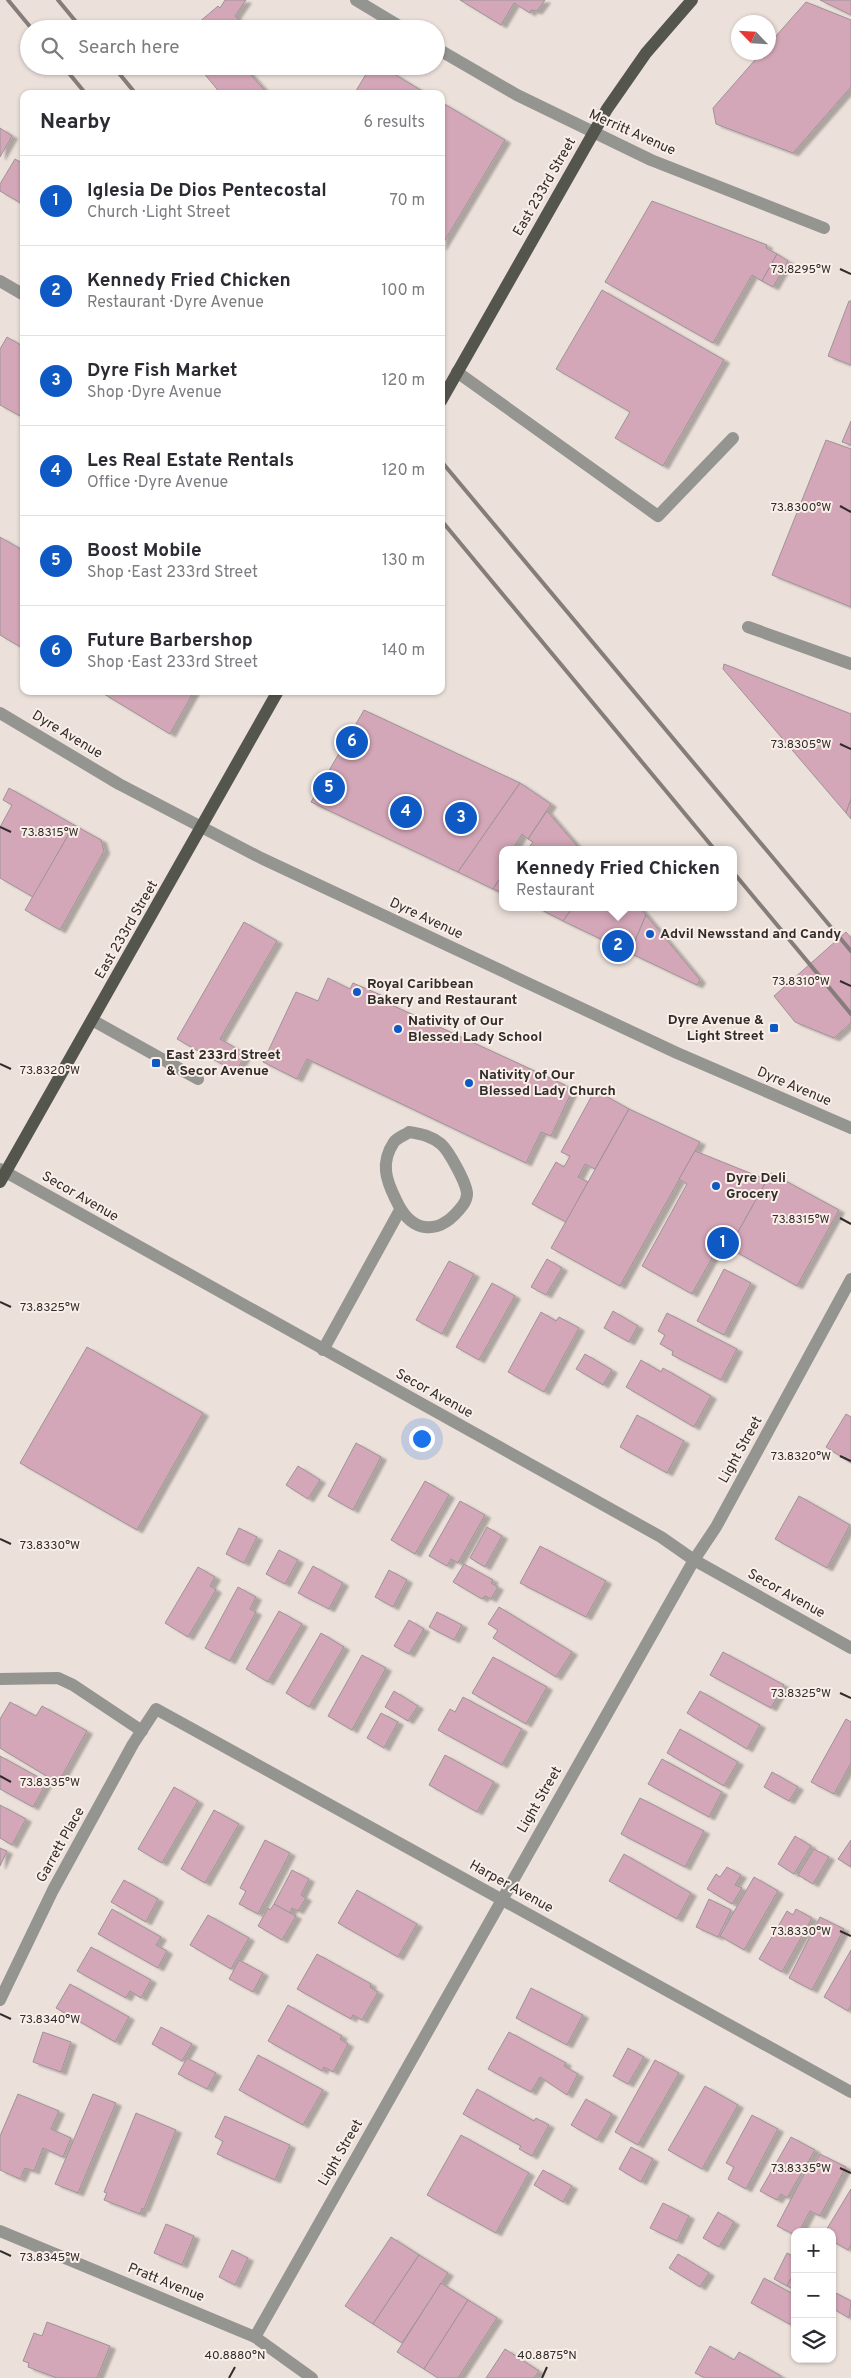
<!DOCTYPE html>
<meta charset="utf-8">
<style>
:root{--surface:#fff;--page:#f2f2f3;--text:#2b2b33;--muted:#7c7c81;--line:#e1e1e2;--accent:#0f59c4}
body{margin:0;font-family:Overpass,sans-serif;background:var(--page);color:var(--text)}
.controls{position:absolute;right:15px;bottom:15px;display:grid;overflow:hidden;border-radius:10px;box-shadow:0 1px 4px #0004}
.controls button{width:45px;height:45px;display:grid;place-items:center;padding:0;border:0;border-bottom:1px solid var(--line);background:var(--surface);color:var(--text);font:25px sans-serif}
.compass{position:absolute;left:731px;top:15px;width:45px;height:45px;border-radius:50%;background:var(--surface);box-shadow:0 1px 4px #0004;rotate:295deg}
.you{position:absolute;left:421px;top:1438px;width:18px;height:18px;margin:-12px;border:4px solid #fff;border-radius:50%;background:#1a73e8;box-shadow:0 0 0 8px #1a73e833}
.badge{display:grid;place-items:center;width:32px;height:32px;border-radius:50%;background:var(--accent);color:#fff;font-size:16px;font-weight:700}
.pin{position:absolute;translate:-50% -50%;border:2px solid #fff;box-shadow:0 1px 5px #0006}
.popup{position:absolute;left:499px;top:846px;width:238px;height:65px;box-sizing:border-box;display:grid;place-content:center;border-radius:10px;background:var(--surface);filter:drop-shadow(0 1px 4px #0005);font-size:16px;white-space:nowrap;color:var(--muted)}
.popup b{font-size:19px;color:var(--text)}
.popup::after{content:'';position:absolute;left:50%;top:100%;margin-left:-10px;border:10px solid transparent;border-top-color:var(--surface)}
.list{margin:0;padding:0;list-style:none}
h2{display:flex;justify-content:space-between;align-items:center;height:65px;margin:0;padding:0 20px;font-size:21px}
h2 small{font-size:16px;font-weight:400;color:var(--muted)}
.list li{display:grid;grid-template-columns:32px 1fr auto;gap:15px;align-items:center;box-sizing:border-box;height:90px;padding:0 20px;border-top:1px solid var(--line)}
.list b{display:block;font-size:19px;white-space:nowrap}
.list p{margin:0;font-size:16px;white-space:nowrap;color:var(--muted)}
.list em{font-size:16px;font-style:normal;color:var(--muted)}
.icon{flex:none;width:28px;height:28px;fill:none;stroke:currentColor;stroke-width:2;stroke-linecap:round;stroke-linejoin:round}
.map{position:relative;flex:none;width:851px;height:2378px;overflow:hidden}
.search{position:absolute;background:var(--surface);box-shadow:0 1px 4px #0004;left:20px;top:20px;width:425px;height:55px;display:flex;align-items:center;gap:12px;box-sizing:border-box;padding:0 18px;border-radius:28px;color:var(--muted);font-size:19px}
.panel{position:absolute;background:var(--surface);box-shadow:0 1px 4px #0004;left:20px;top:90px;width:425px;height:605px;border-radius:10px}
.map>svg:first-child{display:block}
.building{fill:#d4a7b8;stroke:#9e9397;filter:url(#shadow)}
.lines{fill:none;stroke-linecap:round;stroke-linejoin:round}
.minor{stroke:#949591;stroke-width:12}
.major{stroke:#54564e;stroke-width:12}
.rail{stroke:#857d79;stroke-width:4}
.ticks{fill:none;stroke:#312c2a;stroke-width:2}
.poi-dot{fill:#0f59c4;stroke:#f9eee8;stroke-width:2}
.labels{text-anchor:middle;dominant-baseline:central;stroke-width:4;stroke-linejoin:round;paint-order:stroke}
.street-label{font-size:14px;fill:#312c2a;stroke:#f9eee8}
.poi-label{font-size:14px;font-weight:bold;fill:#312c2a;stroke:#f9eee8;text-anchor:start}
.ticks-label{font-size:12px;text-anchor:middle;fill:#312c2a;stroke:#f9eee8;stroke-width:4;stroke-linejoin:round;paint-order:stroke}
</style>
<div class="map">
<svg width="851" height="2378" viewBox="0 0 851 2378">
<defs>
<filter id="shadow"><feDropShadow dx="5.5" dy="3" stdDeviation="1" flood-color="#0004"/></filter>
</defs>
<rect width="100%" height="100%" fill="#ece0da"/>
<g class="building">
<path d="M225,0H246L235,16L240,22L235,29H191L218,6L220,8Z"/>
<path d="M460,0H545L537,11L531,10L530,13L514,3L501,25Z"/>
<path d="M820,0H851V15Z"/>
<path d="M806,2L851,20V87L793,153L716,124L713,108L762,52H768V45Z"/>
<path d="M198,66H243L268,94H221Z"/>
<path d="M371,66H381L427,94H354Z"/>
<path d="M441,102L505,140L441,247Z"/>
<path d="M0,128L12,136L0,157Z"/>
<path d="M15,159L24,164V205L0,191V184Z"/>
<path d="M652,201L767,245L766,248L777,254L762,281L752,275L713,343L605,282Z"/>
<path d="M777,254L788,261L773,287L762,281Z"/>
<path d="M602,290L724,360L663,466L615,438L630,412L556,369Z"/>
<path d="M849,301H851V365L828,356Z"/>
<path d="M7,337L24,347V418L0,405V349Z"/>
<path d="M851,421V445L842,442Z"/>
<path d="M826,440L851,449V607L772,575Z"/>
<path d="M0,537L24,551V649L0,635Z"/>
<path d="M724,664L851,714V799L846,813L723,669Z"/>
<path d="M106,691H194L170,734L104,694Z"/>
<path d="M364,710L520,783L458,872L311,802Z"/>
<path d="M520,783L551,804L528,839L522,834L512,850H503V874L493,889L458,872Z"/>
<path d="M9,788L74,825L33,897L0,878V827L12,805L3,800Z"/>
<path d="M851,799V819L846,813Z"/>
<path d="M547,811L578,847L576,850H527L533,842L528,839Z"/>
<path d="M74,825L101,840L104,851L60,930L25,910Z"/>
<path d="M503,874V893L493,889Z"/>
<path d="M536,907H573L563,921Z"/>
<path d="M573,907H639L646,915L630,953L563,921Z"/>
<path d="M646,915L700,980L697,985L630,953Z"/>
<path d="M244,922L277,941L220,1039L246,1054L236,1072L177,1039Z"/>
<path d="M846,932L851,938V1023L834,1038L795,1022L774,996Z"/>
<path d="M328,978L350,989L353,983L383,996L381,1000L565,1085L564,1087L572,1091L551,1136L541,1132L526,1163L307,1059L297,1079L263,1062L296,992L318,1001Z"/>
<path d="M595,1090L629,1109L595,1169L585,1164L578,1177L588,1182L566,1222L532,1204L556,1162L564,1167L570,1156L561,1152Z"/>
<path d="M629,1109L700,1142L620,1286L551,1248Z"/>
<path d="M695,1151L767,1180L736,1236L727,1231L692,1294L642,1266L687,1184L679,1179Z"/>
<path d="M771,1173L839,1210L797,1286L729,1248Z"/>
<path d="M547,1259L562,1268L546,1295L531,1287Z"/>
<path d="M449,1261L474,1274L442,1334L416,1320Z"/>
<path d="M724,1269L751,1283L724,1335L697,1321Z"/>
<path d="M492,1283L515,1296L479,1360L456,1347Z"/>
<path d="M613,1311L638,1326L629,1342L604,1328Z"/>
<path d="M541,1312L556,1321L559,1317L579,1328L544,1392L508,1372Z"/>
<path d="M667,1313L737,1349L721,1380L672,1355L673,1351L660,1344L665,1335L658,1331Z"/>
<path d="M87,1347L203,1413L137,1530L20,1463Z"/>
<path d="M585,1354L612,1370L603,1385L576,1369Z"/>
<path d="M641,1360L661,1372L663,1368L711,1396L694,1427L626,1387Z"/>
<path d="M846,1414L851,1417V1463L826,1447Z"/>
<path d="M637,1415L684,1441L667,1473L620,1447Z"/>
<path d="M356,1443L381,1457L353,1510L328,1496Z"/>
<path d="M298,1466L320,1480L308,1499L286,1485Z"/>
<path d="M425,1481L449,1495L415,1554L391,1540Z"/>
<path d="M799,1496L850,1525L827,1568L775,1539Z"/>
<path d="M460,1501L485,1515L458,1563L451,1559L447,1566L429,1556Z"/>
<path d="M487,1527L502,1536L485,1567L470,1558Z"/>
<path d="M239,1528L257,1537L244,1563L226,1554Z"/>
<path d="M540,1546L606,1581L586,1617L520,1583Z"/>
<path d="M279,1550L298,1560L285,1584L266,1574Z"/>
<path d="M464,1564L493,1580L491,1583L498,1587L491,1599L485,1596L482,1599L453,1582Z"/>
<path d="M313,1566L343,1583L329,1609L298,1593Z"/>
<path d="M198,1567L215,1577L210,1586L216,1590L188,1637L165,1623Z"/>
<path d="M389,1570L407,1580L393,1607L375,1597Z"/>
<path d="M238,1587L256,1597L250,1609L256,1612L230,1661L205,1648Z"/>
<path d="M499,1607L572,1652L556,1677L493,1638L498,1630L488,1624Z"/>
<path d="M279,1611L302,1624L268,1682L246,1669Z"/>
<path d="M437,1612L462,1625L454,1640L429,1627Z"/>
<path d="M409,1620L424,1629L409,1654L394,1646Z"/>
<path d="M321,1633L344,1647L309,1707L286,1693Z"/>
<path d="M723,1652L784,1685L771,1708L710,1675Z"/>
<path d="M362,1655L386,1668L352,1730L328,1716Z"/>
<path d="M493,1657L547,1687L526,1724L472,1693Z"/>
<path d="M394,1691L418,1706L408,1721L385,1707Z"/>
<path d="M700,1691L760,1725L747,1749L687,1713Z"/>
<path d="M463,1697L522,1729L502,1765L438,1730L450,1709L455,1712Z"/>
<path d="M10,1702L36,1716L42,1706L87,1731L58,1783L0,1748V1719Z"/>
<path d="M381,1713L398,1722L384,1748L367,1738Z"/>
<path d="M846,1719L851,1722V1763L834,1794L811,1782Z"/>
<path d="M680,1729L738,1762L724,1786L667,1753Z"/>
<path d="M445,1755L494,1782L477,1812L429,1785Z"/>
<path d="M0,1756L47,1782L33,1807L0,1789Z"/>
<path d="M662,1759L722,1792L709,1817L648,1784Z"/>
<path d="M772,1772L798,1787L789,1801L764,1787Z"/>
<path d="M174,1787L198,1801L162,1863L138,1849Z"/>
<path d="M640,1798L704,1831L685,1867L621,1834Z"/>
<path d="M0,1805L26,1819L12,1845L0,1838Z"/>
<path d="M214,1810L239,1824L205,1883L181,1869Z"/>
<path d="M795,1836L811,1846L794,1874L778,1864Z"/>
<path d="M265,1840L290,1853L258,1914L239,1904L246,1891L240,1888Z"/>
<path d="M851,1840V1867L838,1859Z"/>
<path d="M0,1848L7,1851L0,1866Z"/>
<path d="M814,1849L829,1857L813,1884L798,1875Z"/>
<path d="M624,1854L691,1893L677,1919L609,1881Z"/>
<path d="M727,1867L741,1875L735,1885L742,1888L732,1904L707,1889L716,1874L720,1877Z"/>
<path d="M292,1870L309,1879L301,1895L306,1898L298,1911L292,1908L290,1913L274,1904Z"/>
<path d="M754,1877L778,1891L744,1950L720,1936Z"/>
<path d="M124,1880L158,1899L146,1922L111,1902Z"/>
<path d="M357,1890L417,1924L398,1957L338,1923Z"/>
<path d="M709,1899L731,1910L718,1937L696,1927Z"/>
<path d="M274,1904L296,1916L282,1940L258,1926L268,1908L270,1910Z"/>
<path d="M112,1909L161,1937L156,1945L167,1951L158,1968L98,1934Z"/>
<path d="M796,1909L812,1918L782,1972L759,1959L787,1911L793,1915Z"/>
<path d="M208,1915L249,1938L231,1969L190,1945Z"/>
<path d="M820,1917L844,1929L812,1990L789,1978Z"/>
<path d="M91,1947L151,1980L141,1998L130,1991L126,1998L77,1971Z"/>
<path d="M851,1950V2005L848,2011L824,1997Z"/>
<path d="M317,1954L371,1984L370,1987L378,1992L362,2020L353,2015L351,2019L297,1989Z"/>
<path d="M239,1960L263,1973L253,1992L229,1979Z"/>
<path d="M70,1984L129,2017L115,2042L56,2008Z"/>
<path d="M531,1988L583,2015L567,2045L516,2018Z"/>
<path d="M288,2005L342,2036L340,2039L348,2044L333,2072L324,2067L322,2071L268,2041Z"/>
<path d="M161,2027L192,2044L182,2061L152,2044Z"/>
<path d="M43,2032L71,2042L61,2072L33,2062Z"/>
<path d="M509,2032L566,2063L564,2066L578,2074L567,2095L540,2077L531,2092L488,2069Z"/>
<path d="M628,2048L644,2057L628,2084L613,2076Z"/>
<path d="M258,2055L323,2090L303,2125L239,2090Z"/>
<path d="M187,2058L216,2073L207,2089L178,2074Z"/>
<path d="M655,2060L679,2073L638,2145L615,2132Z"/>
<path d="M705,2086L738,2105L702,2169L668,2150Z"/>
<path d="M477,2089L534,2121L536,2118L549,2125L532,2156L519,2149L521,2146L463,2114Z"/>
<path d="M18,2094L59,2111L51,2129L71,2138L63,2157L43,2148L34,2171L25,2168L20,2179L0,2170V2136Z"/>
<path d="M93,2094L116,2103L78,2193L55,2184Z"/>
<path d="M586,2099L612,2114L597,2140L571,2125Z"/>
<path d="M136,2113L176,2130L144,2209L142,2208L140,2214L104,2200L107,2193L104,2192Z"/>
<path d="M752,2115L778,2129L746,2189L728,2179L734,2167L726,2163Z"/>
<path d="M225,2116L290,2145L275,2180L217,2154L223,2141L215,2137Z"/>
<path d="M461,2135L529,2173L496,2233L427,2195Z"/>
<path d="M791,2137L815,2150L787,2198L781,2194L777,2200L760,2191Z"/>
<path d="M631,2147L653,2159L641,2182L619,2169Z"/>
<path d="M820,2154L846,2167L820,2216L810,2211L799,2232H795V2235L777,2226L811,2161L815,2163Z"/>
<path d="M543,2170L572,2186L563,2202L534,2185Z"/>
<path d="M851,2189V2245L848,2250L832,2241V2232H825Z"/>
<path d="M663,2203L689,2216L677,2241L650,2228Z"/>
<path d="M718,2212L734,2222L719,2247L703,2238Z"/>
<path d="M166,2224L194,2236L182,2265L154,2253Z"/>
<path d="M391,2237L419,2255L373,2324L345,2306Z"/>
<path d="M232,2250L248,2258L235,2285L219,2277Z"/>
<path d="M787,2253L795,2257V2271L787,2286L774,2279Z"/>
<path d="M678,2254L709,2273L700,2287L669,2268Z"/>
<path d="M419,2255L448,2273L402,2343L373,2324Z"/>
<path d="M795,2271V2290L787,2286Z"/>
<path d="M764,2278L795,2295V2327L751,2303Z"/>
<path d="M441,2283L468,2300L424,2369L397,2352Z"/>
<path d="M832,2291L851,2301L849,2318L832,2308Z"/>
<path d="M468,2300L497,2318L458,2378H438L424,2369Z"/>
<path d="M47,2322L110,2346L97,2378H57L28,2367L29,2363L23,2361L34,2333L42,2336Z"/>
<path d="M710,2346L734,2360L739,2352L781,2376L780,2378H705L695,2373Z"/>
<path d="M505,2349L539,2371L534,2378H486Z"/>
</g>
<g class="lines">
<g class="minor">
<path d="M356,0L404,29"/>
<path d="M436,48L517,95L651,160L824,228"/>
<path d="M0,281L24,295"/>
<path d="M457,372L658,516L733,438"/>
<path d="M748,627L851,664"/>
<path d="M0,713L119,784L261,858L677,1053L851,1128"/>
<path d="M92,1020L198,1079"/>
<path d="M409,1132C422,1134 431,1136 441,1144C449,1151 467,1184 467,1194C467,1198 465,1202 463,1205C440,1236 412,1235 396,1200C386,1180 380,1163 394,1142C397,1138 405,1135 409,1132Z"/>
<path d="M0,1169L661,1537L694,1560L851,1648"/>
<path d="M323,1350L400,1210"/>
<path d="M0,1679L58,1678L73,1685L142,1731"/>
<path d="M0,2000L53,1890L133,1744L156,1709L851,2092"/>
<path d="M0,2231L255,2337L312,2378"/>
<path d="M255,2337L694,1560L716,1527L851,1279"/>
</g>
<g class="major">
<path d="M441,401L607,109L646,53L692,0"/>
<path d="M0,1182L278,691"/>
</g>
<g class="rail">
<path d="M8,0L32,29"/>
<path d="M58,0L82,29"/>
<path d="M63,66L86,94"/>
<path d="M113,66L136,94"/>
<path d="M441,461L851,951"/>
<path d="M441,520L715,850"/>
<path d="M733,872L851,1014"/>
</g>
</g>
<path class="ticks" d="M840,269L851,274M840,506L851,512M840,744L851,749M0,827L11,832M840,981L851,986M0,1064L11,1069M840,1218L851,1224M0,1302L11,1307M840,1456L851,1461M0,1539L11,1544M840,1693L851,1698M0,1776L11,1782M840,1931L851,1936M0,2014L11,2019M840,2168L851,2173M0,2251L11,2256M229,2378L235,2367M542,2378L547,2367"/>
<g class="poi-dot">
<circle cx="650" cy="934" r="5"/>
<circle cx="357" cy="992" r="5"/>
<rect x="769" y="1023" width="10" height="10" rx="2.5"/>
<circle cx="398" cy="1029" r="5"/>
<rect x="151" y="1058" width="10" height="10" rx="2.5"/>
<circle cx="469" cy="1083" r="5"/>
<circle cx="716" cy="1186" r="5"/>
</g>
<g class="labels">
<g class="street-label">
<text transform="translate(632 133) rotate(24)">Merritt Avenue</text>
<text transform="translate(545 187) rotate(-60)">East 233rd Street</text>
<text transform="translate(67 735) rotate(31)">Dyre Avenue</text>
<text transform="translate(426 919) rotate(25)">Dyre Avenue</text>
<text transform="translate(127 930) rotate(-60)">East 233rd Street</text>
<text transform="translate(794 1087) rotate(23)">Dyre Avenue</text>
<text transform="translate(80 1197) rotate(30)">Secor Avenue</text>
<text transform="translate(434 1394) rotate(29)">Secor Avenue</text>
<text transform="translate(741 1450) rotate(-61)">Light Street</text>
<text transform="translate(786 1594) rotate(29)">Secor Avenue</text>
<text transform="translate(540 1800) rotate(-60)">Light Street</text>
<text transform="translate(61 1845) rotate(-61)">Garrett Place</text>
<text transform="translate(511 1887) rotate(29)">Harper Avenue</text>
<text transform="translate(341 2153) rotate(-60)">Light Street</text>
<text transform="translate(166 2283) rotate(22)">Pratt Avenue</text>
</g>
<g class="poi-label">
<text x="660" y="934">Advil Newsstand and Candy</text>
<text x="367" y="984">Royal Caribbean<tspan x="367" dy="16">Bakery and Restaurant</tspan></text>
<text x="764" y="1020" text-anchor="end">Dyre Avenue &amp;<tspan x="764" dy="16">Light Street</tspan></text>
<text x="408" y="1021">Nativity of Our<tspan x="408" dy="16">Blessed Lady School</tspan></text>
<text x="166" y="1055">East 233rd Street<tspan x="166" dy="16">&amp; Secor Avenue</tspan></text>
<text x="479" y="1075">Nativity of Our<tspan x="479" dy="16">Blessed Lady Church</tspan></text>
<text x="726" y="1178">Dyre Deli<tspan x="726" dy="16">Grocery</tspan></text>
</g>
</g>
<g class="ticks-label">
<text x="801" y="273">73.8295°W</text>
<text x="801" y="511">73.8300°W</text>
<text x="801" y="748">73.8305°W</text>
<text x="50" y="836">73.8315°W</text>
<text x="801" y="985">73.8310°W</text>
<text x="50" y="1074">73.8320°W</text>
<text x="801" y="1223">73.8315°W</text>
<text x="50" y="1311">73.8325°W</text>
<text x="801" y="1460">73.8320°W</text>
<text x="50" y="1549">73.8330°W</text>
<text x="801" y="1697">73.8325°W</text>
<text x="50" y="1786">73.8335°W</text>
<text x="801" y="1935">73.8330°W</text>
<text x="50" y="2023">73.8340°W</text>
<text x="801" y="2172">73.8335°W</text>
<text x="50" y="2261">73.8345°W</text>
<text x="235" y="2359">40.8880°N</text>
<text x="547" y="2359">40.8875°N</text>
</g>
</svg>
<div class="controls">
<button>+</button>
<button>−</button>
<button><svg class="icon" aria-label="layers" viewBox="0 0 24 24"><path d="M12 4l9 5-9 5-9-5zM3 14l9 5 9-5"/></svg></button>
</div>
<svg class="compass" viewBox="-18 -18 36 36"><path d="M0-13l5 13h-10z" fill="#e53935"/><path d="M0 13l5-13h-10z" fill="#7c7c81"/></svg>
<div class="you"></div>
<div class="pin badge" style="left:723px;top:1243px">1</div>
<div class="pin badge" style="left:618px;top:946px">2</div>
<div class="popup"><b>Kennedy Fried Chicken</b>Restaurant</div>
<div class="pin badge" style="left:461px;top:818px">3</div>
<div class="pin badge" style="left:406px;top:812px">4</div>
<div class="pin badge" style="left:329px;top:788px">5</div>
<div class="pin badge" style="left:352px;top:742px">6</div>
<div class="search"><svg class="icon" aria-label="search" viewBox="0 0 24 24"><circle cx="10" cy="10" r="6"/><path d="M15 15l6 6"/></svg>Search here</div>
<section class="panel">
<h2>Nearby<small>6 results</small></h2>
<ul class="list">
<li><span class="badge">1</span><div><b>Iglesia De Dios Pentecostal</b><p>Church · Light Street</p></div><em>70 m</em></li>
<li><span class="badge">2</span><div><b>Kennedy Fried Chicken</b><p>Restaurant · Dyre Avenue</p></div><em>100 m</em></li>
<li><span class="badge">3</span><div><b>Dyre Fish Market</b><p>Shop · Dyre Avenue</p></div><em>120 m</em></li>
<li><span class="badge">4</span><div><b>Les Real Estate Rentals</b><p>Office · Dyre Avenue</p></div><em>120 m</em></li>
<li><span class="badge">5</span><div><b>Boost Mobile</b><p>Shop · East 233rd Street</p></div><em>130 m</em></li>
<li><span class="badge">6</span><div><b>Future Barbershop</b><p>Shop · East 233rd Street</p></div><em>140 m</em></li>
</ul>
</section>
</div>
